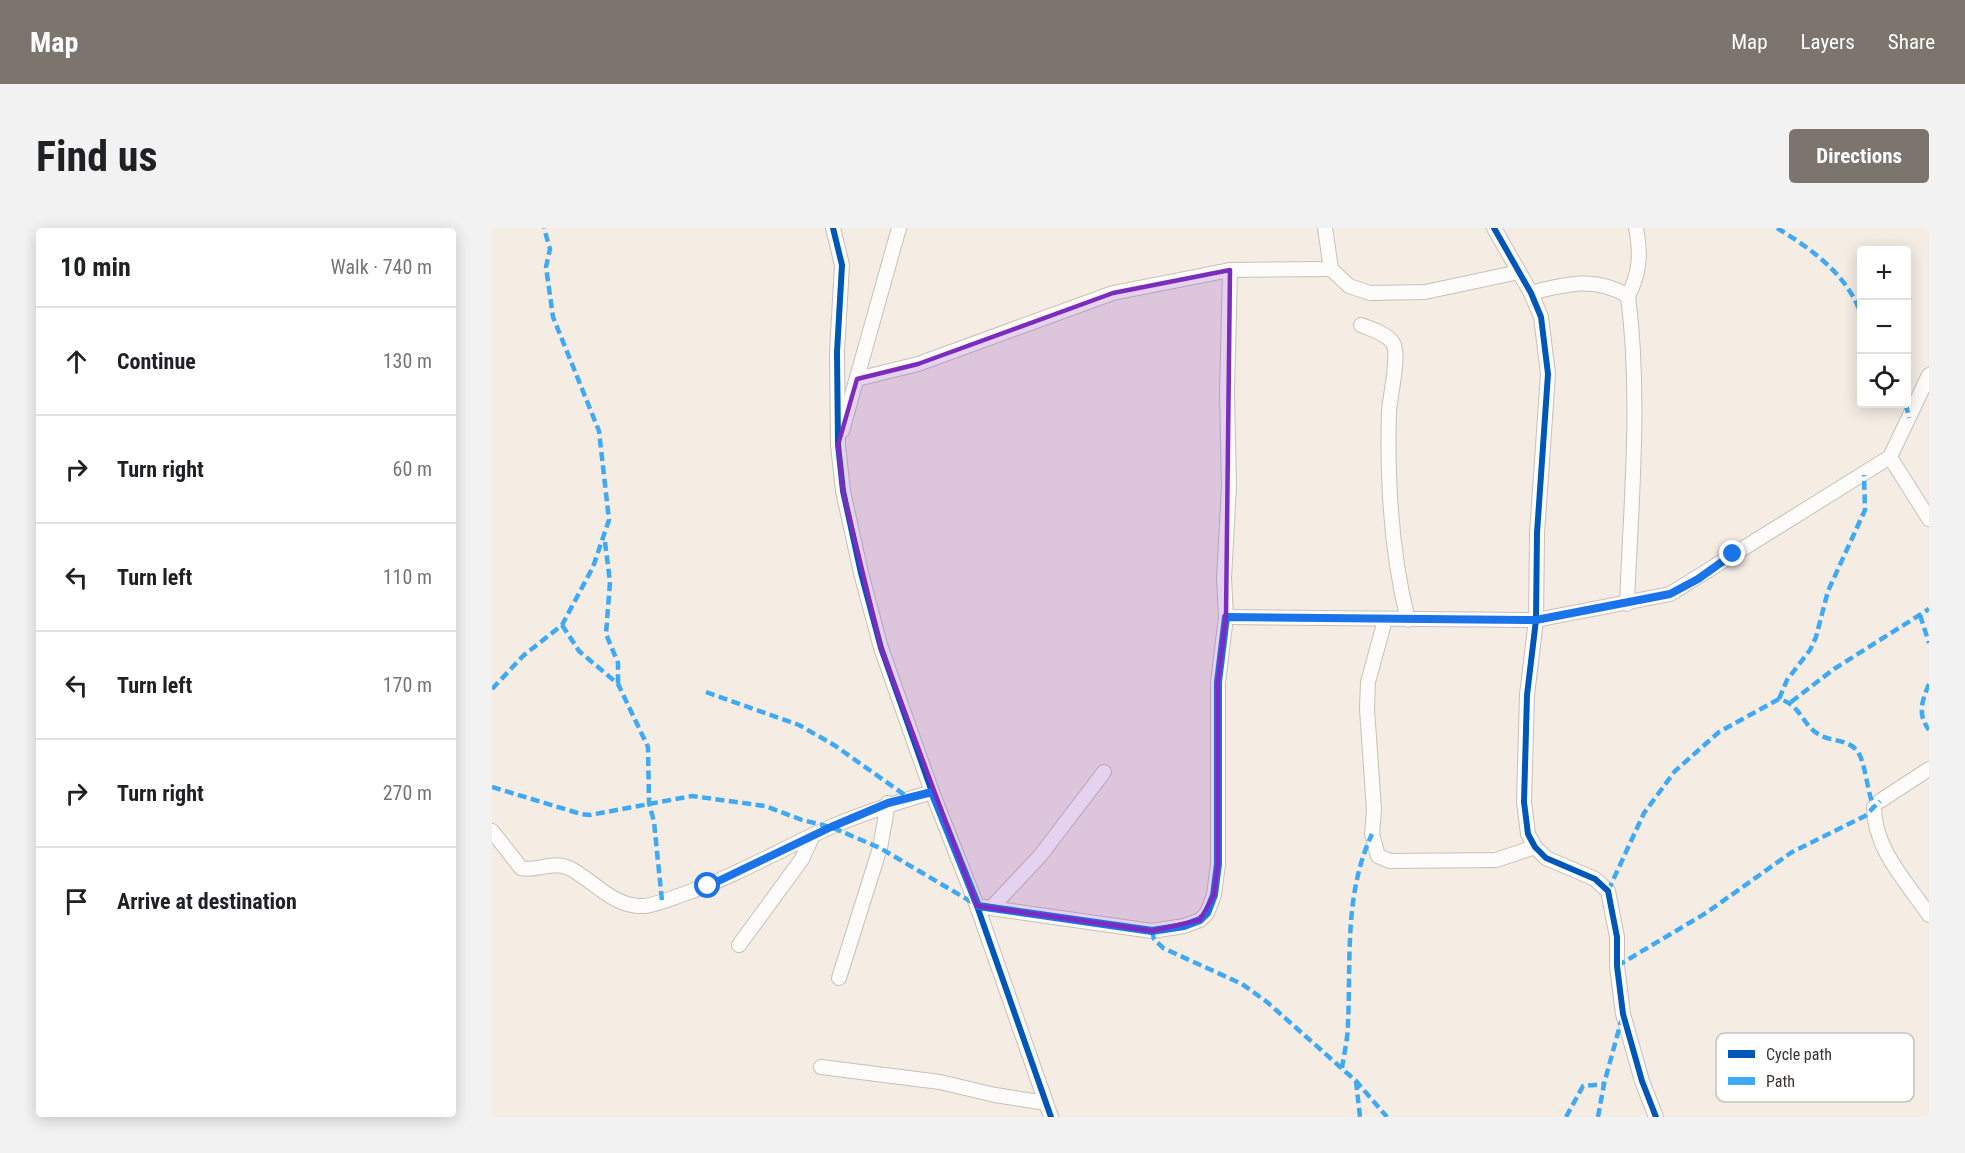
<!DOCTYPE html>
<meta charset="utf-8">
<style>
:root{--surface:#fff;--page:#f2f2f2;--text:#202124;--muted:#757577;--line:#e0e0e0;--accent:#7b756e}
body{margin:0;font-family:"Roboto Condensed",sans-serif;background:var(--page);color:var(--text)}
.controls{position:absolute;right:18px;top:18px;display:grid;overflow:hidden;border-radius:6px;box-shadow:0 3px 15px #0003}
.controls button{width:54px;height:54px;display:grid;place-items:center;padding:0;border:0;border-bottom:2px solid var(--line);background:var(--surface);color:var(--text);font:30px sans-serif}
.stop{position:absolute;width:18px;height:18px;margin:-14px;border:4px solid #1a73e8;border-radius:50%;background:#fff}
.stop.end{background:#1a73e8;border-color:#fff;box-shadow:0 2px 6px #0008}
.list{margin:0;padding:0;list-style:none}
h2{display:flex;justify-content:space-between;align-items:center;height:78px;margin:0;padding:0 24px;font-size:26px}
h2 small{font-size:20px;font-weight:400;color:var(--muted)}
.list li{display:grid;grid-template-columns:39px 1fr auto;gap:18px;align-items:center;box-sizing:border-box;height:108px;padding:0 24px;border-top:2px solid var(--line)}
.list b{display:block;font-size:22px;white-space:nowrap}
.list em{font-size:20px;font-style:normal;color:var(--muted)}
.icon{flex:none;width:33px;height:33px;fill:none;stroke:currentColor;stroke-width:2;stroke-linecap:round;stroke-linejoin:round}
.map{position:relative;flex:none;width:1437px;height:889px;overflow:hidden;border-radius:6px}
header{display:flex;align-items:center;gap:36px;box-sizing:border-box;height:84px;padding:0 30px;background:var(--accent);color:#fff}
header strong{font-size:28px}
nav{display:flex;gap:33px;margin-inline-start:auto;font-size:21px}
.intro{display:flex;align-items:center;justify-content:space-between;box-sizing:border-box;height:144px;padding:0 36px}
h1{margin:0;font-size:42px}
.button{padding:15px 27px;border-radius:6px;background:var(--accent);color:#fff;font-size:21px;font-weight:700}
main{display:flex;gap:36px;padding:0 36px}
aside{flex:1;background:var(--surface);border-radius:6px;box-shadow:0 3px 15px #0003}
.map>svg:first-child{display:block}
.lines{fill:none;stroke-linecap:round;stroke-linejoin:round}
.minor-casing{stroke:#c6c0b9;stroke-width:16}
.minor{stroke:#fefcfb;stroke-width:14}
.quiet{stroke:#3fa9f5;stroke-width:4.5;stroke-dasharray:9 4.5;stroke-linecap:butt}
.cycleway-casing{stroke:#fff;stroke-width:10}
.cycleway{stroke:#0057b8;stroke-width:6}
.route{stroke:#1a73e8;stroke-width:8}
.marked{fill:#7b2cbf;fill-opacity:0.2;stroke:#7b2cbf;stroke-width:4.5;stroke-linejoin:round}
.key{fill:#fff;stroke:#c4c2c0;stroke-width:1.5}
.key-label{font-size:16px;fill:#39342e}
</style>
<header>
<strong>Map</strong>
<nav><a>Map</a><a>Layers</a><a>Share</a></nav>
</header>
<div class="intro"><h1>Find us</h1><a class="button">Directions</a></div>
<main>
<aside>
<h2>10 min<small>Walk · 740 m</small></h2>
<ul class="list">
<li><svg class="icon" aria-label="ahead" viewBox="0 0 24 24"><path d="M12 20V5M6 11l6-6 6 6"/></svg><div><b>Continue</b></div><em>130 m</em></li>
<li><svg class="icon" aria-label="right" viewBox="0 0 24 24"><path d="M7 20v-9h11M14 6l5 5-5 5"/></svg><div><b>Turn right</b></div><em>60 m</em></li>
<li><svg class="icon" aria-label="left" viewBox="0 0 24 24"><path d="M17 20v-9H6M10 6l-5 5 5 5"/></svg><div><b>Turn left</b></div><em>110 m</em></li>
<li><svg class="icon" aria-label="left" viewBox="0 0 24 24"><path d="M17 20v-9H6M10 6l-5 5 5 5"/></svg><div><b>Turn left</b></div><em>170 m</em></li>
<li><svg class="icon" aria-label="right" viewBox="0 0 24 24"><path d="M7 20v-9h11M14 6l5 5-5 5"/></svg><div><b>Turn right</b></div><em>270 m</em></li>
<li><svg class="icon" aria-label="arrive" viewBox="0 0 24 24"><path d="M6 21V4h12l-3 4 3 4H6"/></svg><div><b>Arrive at destination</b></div></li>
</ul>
</aside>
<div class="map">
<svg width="1437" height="889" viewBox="0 0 1437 889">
<rect width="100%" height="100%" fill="#f5ede4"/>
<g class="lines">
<g class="minor-casing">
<g id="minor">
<path d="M341,0L350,37L345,124L346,217L351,263L369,345L389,420L440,564L485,678L559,889"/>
<path d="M833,0L839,41L857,58L878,65L933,64L1027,44"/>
<path d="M1002,0L1039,65L1049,89L1056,146L1045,305L1044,392L1035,467L1032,574L1036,606L1043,619L1054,630L1103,651L1116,663L1125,709V738L1131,786L1150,853L1164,889"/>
<path d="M1039,65C1074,56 1103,48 1136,68C1149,170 1139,273 1135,376"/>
<path d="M1136,68C1148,45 1149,25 1144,0"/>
<path d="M869,97C879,101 894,105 901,115C908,127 898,168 897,183C895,251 899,325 916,392"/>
<path d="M365,151L426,136L621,65L738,42L839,41"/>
<path d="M350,203L407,0"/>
<path d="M1398,229L1437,291"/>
<path d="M734,389L1044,392L1178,366L1398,229L1437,147"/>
<path d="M893,392L876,454L875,481L882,582L880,606L886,628L898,633L1004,632L1043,619"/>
<path d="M1388,573L1437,541"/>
<path d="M1382,579C1382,621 1414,653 1437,687"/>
<path d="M0,603L29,640C46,644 60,632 77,640C103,653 121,680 153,678C166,676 180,670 192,666C244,648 291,620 341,598C374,584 406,574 440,564"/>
<path d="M485,678L660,703L692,698L708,692L715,685L722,667L726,636V454L734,389L732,350L737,258L735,165L738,42"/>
<path d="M500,679L548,628L612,544"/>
<path d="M247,717L310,631L320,609"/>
<path d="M347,750L388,620L396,575"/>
<path d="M329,839L448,854L503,867L554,875"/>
</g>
</g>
<use href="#minor" class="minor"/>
<g class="quiet">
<path d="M1285,0C1320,21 1357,48 1370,89"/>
<path d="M1414,176L1417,190"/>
<path d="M113,314L118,354L114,406L126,435V456"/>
<path d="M1428,387L1437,415"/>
<path d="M70,397L87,423L126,456L156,519L157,575L162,594L170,673"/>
<path d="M1437,456C1430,473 1425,486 1437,502"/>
<path d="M0,461L31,428L70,397L101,339L117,292L107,203L61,89L54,39L58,21L52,0"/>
<path d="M214,464L307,497L342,517L417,570"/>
<path d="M1287,471L1295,452L1318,422L1324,409L1336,363L1373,282L1372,247"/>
<path d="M1299,474L1342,441L1437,381"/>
<path d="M0,559L89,586L98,587L200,568L273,578L310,592L339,599L388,620L483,676"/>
<path d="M1116,663L1152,585L1183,543L1227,504L1287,471C1310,477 1309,497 1328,507C1340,514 1357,511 1366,524C1374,537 1375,564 1382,579"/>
<path d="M660,703L662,711L671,720L750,756L775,774L864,853L895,889"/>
<path d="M1125,738L1214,685L1300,624L1373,588L1388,573"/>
<path d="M850,840C852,826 856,810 856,795C859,731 852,666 880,606"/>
<path d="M864,853L868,889"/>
<path d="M1074,889L1091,858L1112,856"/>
<path d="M1106,889L1112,856L1130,790"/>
</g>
<g class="cycleway-casing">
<g id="cycleway">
<path d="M341,0L350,37L345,124L346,217L351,263L369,345L389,420L440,564L485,678L559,889"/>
<path d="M1002,0L1039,65L1049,89L1056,146L1045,305L1044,392L1035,467L1032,574L1036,606L1043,619L1054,630L1103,651L1116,663L1125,709V738L1131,786L1150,853L1164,889"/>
</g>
</g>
<use href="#cycleway" class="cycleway"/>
</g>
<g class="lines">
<path class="route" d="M216,658L339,599L396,575L440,564L486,678L660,703L692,698L708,692L715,685L722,667L726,636V454L734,389L1044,392L1178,366L1206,351L1241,326"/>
</g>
<path class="marked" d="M738,42L734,389L726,454V636L722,667L708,692L660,703L485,678L389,420L351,263L346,217L365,151L426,136L621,65Z"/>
<rect x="1224" y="805" width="198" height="69" rx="9" class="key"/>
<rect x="1236" y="822" width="27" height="8" fill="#0057b8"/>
<rect x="1236" y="849" width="27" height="8" fill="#3fa9f5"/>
<g class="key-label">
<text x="1274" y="832">Cycle path</text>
<text x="1274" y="859">Path</text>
</g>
</svg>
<div class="controls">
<button>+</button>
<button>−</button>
<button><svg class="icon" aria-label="locate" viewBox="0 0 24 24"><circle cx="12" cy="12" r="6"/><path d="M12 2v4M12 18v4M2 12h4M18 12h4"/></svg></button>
</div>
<div class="stop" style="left:216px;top:658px"></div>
<div class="stop end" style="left:1241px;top:326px"></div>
</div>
</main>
